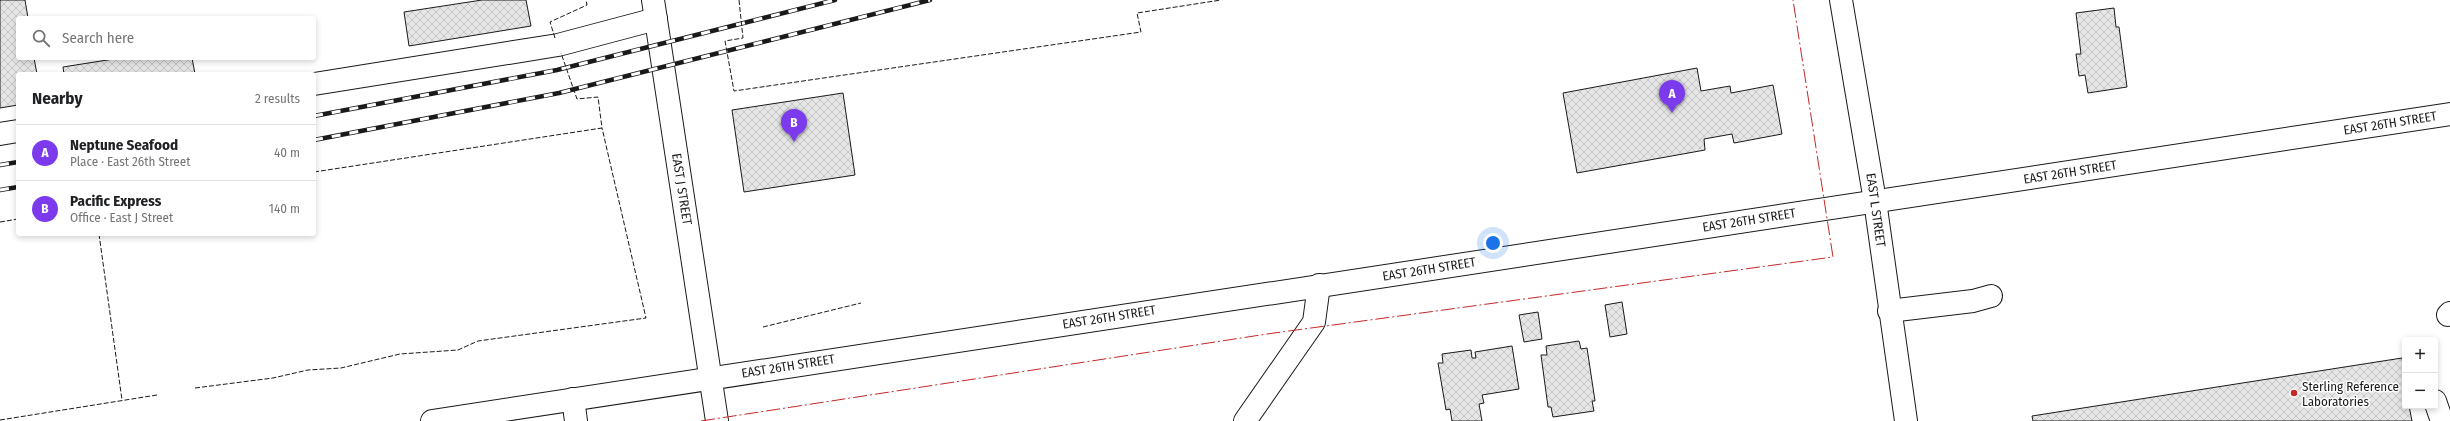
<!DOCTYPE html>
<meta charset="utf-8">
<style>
:root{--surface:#fff;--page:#f6f6f6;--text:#202124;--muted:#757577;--line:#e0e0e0;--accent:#7c3aed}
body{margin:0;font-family:"Fira Sans Condensed",sans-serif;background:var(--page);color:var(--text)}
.controls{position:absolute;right:12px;bottom:12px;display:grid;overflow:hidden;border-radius:4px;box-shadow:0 2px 6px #0003}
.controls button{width:36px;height:36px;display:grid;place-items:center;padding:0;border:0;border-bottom:1px solid var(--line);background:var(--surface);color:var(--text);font:20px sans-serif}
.you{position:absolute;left:1493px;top:243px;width:14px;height:14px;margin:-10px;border:3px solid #fff;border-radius:50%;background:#1a73e8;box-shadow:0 0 0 6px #1a73e833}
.badge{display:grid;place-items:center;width:26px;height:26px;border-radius:50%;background:var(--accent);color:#fff;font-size:13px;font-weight:700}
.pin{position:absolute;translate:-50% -33px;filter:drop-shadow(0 1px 2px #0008)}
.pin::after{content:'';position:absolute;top:21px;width:14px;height:12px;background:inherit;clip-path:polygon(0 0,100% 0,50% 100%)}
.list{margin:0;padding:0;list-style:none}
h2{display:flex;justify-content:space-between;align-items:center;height:52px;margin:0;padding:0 16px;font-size:17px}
h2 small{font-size:13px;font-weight:400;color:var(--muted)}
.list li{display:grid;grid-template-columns:26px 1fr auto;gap:12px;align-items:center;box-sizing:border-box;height:56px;padding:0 16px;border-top:1px solid var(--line)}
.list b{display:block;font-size:15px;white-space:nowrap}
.list p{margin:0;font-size:13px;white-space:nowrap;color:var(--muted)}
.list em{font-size:13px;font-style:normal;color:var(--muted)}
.icon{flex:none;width:22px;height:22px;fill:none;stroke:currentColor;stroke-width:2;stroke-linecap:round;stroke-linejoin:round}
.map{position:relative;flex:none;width:2450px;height:421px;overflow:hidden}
.search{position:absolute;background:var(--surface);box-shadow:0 2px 6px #0003;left:16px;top:16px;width:300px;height:44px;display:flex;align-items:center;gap:10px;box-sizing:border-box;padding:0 14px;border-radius:4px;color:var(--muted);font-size:15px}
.panel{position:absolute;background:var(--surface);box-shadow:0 2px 6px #0003;left:16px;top:72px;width:300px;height:164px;border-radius:4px}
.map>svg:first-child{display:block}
.building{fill:url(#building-cross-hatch);stroke:#1a1a1a}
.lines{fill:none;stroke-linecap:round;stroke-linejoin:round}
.minor-casing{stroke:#1a1a1a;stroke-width:24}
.minor{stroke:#fff;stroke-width:22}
.rail-casing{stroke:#1a1a1a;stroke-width:4.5}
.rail{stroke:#fff;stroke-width:3;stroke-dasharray:9;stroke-linecap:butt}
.fence{stroke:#1a1a1a;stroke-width:1;stroke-dasharray:5 2;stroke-linecap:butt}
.power{stroke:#c62828;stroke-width:1;stroke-dasharray:14 3 2 3;stroke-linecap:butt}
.poi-dot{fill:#c62828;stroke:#fff;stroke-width:1.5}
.labels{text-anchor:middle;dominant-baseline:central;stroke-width:3;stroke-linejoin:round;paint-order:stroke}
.street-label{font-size:13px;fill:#1a1a1a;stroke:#fff}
.poi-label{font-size:13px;fill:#1a1a1a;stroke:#fff;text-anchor:start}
</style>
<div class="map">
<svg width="2450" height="421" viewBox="0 0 2450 421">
<defs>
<pattern id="building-cross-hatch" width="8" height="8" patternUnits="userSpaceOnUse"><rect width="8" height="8" fill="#e6e6e6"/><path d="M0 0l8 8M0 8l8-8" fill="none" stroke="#c5c5c5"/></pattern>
</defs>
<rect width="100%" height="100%" fill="#fff"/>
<g class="building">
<path d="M0,0H25L28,18H18V58H34L37,74H18V105L0,108Z"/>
<path d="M482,0H526L531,26L409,46L404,12Z"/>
<path d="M2114,8L2116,27H2119L2127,87L2088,93L2085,75L2079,76L2076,54H2081L2076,13Z"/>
<path d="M120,58H192L195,74H64L63,67Z"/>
<path d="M1697,68L1701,91L1730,86L1731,93L1773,85L1782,134L1734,143L1732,134L1704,139L1705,150L1577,173L1563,93Z"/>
<path d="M843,93L855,175L744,192L732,110Z"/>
<path d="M1622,302L1627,334L1610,337L1605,305Z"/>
<path d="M1538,312L1542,339L1524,342L1519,315Z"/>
<path d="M1579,341L1581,349L1587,348L1595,401H1592L1594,411L1553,417L1551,407H1548L1541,355H1547L1546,346Z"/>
<path d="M1512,346L1519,389L1482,395L1484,403L1479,404L1482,421H1452L1450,409L1446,410L1438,363H1443L1442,354L1471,350L1472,358H1476L1475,352Z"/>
<path d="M2402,358L2405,379V406H2409L2412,421H2033L2032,416Z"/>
</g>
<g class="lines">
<g class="minor-casing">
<g id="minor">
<path d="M653,0L717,421"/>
<path d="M1841,0L1875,201L1906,421"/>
<path d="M314,84L558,45L656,19"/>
<path d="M0,134L18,131"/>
<path d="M1889,311L1973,301L1991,296"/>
<path d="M2448,315L2450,313"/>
<path d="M573,399L576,421"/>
<path d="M2435,401L2442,421"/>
<path d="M432,421L2450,114"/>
<path d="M1245,421L1314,322L1319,285"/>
</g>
</g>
<use href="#minor" class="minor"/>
<g class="rail-casing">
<g id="rail">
<path d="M314,116L557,70L835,0"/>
<path d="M314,140L559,93L930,0"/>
<path d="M0,165L18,162"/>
<path d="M0,190L18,187"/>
</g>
</g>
<use href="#rail" class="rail"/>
<g class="fence">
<path d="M739,0L743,38L725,41L734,91L1141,32L1137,13L1221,0"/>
<path d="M555,38L550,22L587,5L586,0"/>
<path d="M314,172L602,128L598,97L577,99L561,53"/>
<path d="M0,222L18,219"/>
<path d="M99,234L122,400"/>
<path d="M763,327L861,303"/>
<path d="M195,388L273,378L308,370L341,368L400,354L458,350L478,341L646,318L602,128"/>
<path d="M0,420L157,395"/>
</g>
<path class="power" d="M701,421L1267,334L1833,257L1793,0"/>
</g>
<circle class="poi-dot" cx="2294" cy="393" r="4"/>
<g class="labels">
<g class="street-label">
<text transform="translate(2390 123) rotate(-9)">EAST 26TH STREET</text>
<text transform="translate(2070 172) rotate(-9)">EAST 26TH STREET</text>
<text transform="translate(682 189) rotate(81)">EAST J STREET</text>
<text transform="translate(1876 210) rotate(82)">EAST L STREET</text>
<text transform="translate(1749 220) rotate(-9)">EAST 26TH STREET</text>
<text transform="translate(1429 269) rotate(-9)">EAST 26TH STREET</text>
<text transform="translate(1109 317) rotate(-9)">EAST 26TH STREET</text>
<text transform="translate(788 366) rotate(-9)">EAST 26TH STREET</text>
</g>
<g class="poi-label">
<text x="2302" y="386">Sterling Reference<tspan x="2302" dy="15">Laboratories</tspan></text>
</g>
</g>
</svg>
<div class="controls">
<button>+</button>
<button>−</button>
</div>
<div class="you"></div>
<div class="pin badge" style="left:1672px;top:113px">A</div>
<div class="pin badge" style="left:794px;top:142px">B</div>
<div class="search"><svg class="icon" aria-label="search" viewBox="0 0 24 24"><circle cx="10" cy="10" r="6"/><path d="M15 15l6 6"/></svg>Search here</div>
<section class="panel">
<h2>Nearby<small>2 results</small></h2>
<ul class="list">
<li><span class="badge">A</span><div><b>Neptune Seafood</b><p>Place · East 26th Street</p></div><em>40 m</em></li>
<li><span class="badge">B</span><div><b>Pacific Express</b><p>Office · East J Street</p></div><em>140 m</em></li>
</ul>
</section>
</div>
